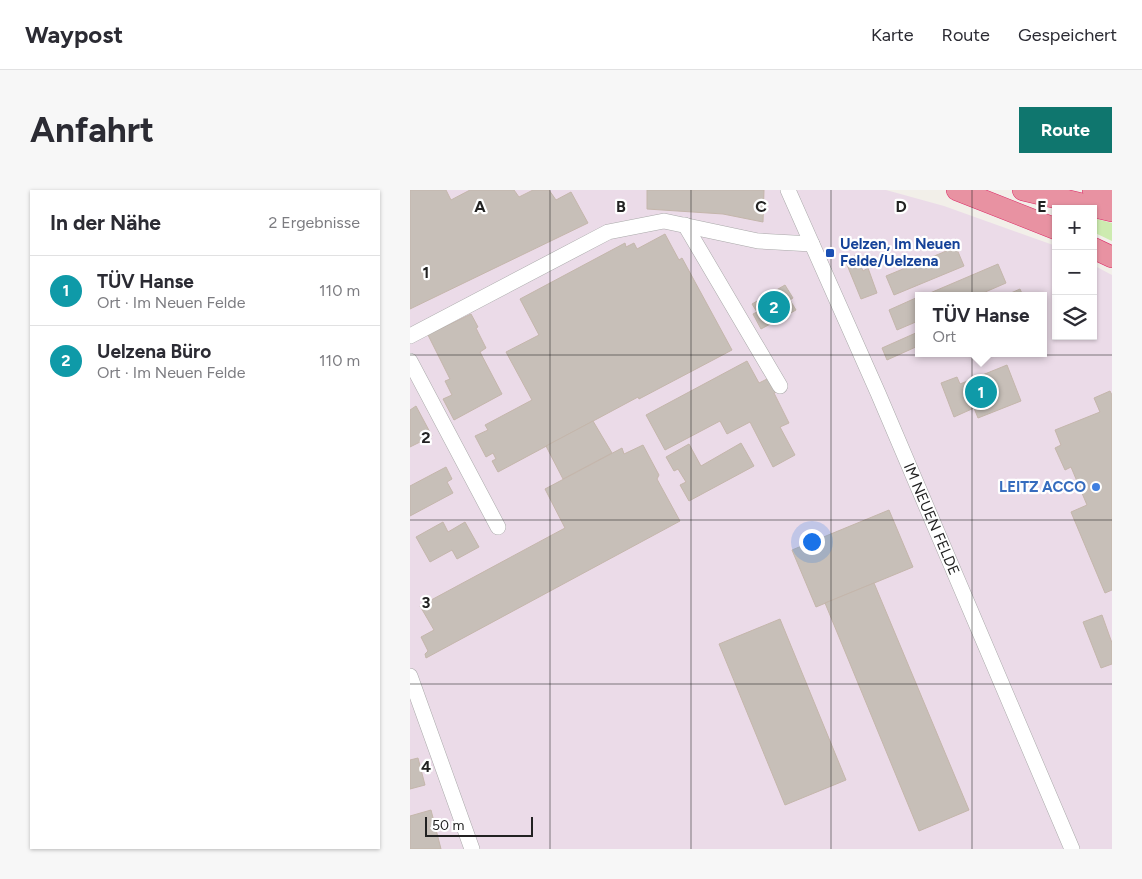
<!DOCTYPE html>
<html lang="de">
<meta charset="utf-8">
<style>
:root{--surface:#fff;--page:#f7f7f7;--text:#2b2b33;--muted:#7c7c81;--line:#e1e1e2;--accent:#0f766e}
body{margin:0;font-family:Figtree,sans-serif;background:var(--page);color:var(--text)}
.controls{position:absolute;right:15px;top:15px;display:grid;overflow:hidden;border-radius:0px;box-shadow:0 1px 4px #0004}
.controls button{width:45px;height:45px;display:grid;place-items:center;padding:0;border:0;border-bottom:1px solid var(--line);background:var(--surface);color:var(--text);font:25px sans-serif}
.scale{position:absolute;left:15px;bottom:12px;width:108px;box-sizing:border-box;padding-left:5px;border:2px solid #222;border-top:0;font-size:14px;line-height:18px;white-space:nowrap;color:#222;-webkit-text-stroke:4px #fff;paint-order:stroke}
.you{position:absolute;left:401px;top:351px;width:18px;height:18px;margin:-12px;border:4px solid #fff;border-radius:50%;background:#1a73e8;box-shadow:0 0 0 8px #1a73e833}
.badge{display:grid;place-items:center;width:32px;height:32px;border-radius:50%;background:var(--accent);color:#fff;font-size:16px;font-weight:700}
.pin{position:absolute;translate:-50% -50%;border:2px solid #fff;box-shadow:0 1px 5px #0006}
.popup{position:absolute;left:505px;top:102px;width:132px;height:65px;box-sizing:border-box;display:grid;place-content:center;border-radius:0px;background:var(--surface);filter:drop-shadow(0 1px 4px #0005);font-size:16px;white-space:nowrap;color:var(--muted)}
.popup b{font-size:19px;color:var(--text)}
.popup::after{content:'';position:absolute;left:50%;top:100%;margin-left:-10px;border:10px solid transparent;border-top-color:var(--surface)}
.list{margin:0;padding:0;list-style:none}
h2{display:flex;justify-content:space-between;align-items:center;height:65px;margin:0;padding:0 20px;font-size:21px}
h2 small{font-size:16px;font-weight:400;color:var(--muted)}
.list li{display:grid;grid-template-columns:32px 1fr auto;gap:15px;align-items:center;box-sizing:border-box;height:70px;padding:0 20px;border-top:1px solid var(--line)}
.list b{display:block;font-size:19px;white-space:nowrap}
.list p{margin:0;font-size:16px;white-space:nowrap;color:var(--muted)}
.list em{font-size:16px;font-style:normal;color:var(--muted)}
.icon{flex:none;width:28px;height:28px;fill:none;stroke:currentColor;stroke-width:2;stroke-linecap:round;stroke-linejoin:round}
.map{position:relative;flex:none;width:702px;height:659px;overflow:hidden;border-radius:0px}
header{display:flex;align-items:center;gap:30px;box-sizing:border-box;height:70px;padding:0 25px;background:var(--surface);border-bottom:1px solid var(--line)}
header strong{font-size:24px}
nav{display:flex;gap:28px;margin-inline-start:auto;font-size:18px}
.intro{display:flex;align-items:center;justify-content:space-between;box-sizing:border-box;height:120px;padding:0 30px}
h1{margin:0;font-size:35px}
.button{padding:12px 22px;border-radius:0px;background:var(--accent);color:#fff;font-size:18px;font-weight:700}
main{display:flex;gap:30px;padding:0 30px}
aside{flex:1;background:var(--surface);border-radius:0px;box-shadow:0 1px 4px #0004}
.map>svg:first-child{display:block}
.industrial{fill:#ebdbe8;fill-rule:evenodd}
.grass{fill:#cdebb0}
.building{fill:#c7bfb8;stroke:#c4b6ab}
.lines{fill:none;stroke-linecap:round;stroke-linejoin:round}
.minor-casing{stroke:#a9a9a9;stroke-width:16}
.highway-casing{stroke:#dc2a67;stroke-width:22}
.minor{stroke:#fff;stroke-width:15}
.highway{stroke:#e892a2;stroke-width:21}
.grid{fill:none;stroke:#222;stroke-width:1;stroke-opacity:0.55}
.transit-dot{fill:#1a4fb4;stroke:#fff;stroke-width:2}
.shop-dot{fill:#3f7fe0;stroke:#fff;stroke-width:2}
.labels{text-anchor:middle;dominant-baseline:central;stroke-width:4.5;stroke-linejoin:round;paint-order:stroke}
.transit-label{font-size:15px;font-weight:bold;fill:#164399;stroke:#fff;text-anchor:start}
.shop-label{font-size:15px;font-weight:bold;fill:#366cbe;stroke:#fff;text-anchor:end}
.street-label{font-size:15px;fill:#222;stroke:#fff}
.grid-label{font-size:16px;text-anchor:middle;font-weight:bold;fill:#222;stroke:#fff;stroke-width:4.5;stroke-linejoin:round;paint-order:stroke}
</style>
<header>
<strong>Waypost</strong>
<nav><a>Karte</a><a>Route</a><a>Gespeichert</a></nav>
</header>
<div class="intro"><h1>Anfahrt</h1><a class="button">Route</a></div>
<main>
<aside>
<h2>In der Nähe<small>2 Ergebnisse</small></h2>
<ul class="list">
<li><span class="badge" style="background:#0f9aa8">1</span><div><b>TÜV Hanse</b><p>Ort · Im Neuen Felde</p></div><em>110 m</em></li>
<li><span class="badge" style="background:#0f9aa8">2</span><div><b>Uelzena Büro</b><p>Ort · Im Neuen Felde</p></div><em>110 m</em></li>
</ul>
</aside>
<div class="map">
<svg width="702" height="659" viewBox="0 0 702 659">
<rect width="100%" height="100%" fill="#f2efe9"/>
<path class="industrial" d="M0,0H476L534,16L646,56V146H683V75L702,85V659H0ZM508,106H634V163H508Z"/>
<path class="grass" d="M683,28L702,33V51L683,42Z"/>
<g class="building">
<path d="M0,0H36L41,10L60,0H104L109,7L123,0H139L146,10L161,2L178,33L0,119Z"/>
<path d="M237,0H354L353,32L313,24L237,19Z"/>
<path d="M255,44L269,70L272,68L322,160L229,209L228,207L88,282L82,271L86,269L83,263L76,267L65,246L78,240L75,235L122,210L96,162L129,145L110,109L215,53L216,57L224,53L227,59Z"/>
<path d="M546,57L554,76L484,105L476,86Z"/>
<path d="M447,65L453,81L458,78L467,103L451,109L435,70Z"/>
<path d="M588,74L596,93L566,106H513Z"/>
<path d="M375,95L383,108L380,110L386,120L351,139L343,124L347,122L342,114Z"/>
<path d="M610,99L613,106H594Z"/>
<path d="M508,107V131L487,140L479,120Z"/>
<path d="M61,124L68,137L66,138L76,158L70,162L92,204L44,230L33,209L42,205L35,191L40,189L18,145Z"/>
<path d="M508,142V156L477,170L472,158Z"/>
<path d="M337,171L349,193L359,188L366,202L364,203L379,233L370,237L385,265L363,277L340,232L317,244L310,231L255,260L236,225Z"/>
<path d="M597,175L611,211L568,228L564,218L544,227L531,193L547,187L550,194Z"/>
<path d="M700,201L702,205V400L695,403L661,322L677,315L661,277L655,280L645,258L651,255L645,240L690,222L684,208Z"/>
<path d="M6,216L22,246L0,257V220Z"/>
<path d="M183,231L202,263L153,289L136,256Z"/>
<path d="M331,253L344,276L279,311L270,295L276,292L268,279L264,281L256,267L279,254L291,276Z"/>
<path d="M233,255L249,285L247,289L270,331L16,468L15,464L18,461L11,447L24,440L10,416L155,338L135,299L212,258L214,264Z"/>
<path d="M36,277L42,289L37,292L43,303L0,326V296Z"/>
<path d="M479,320L503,377L406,417L382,360Z"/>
<path d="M33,332L38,342L55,332L69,357L47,369L42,360L20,372L6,347Z"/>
<path d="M464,393L559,620L509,641L415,413Z"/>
<path d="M692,425L702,453V474L691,478L673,432Z"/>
<path d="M370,429L436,590L375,615L309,454Z"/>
<path d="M8,568L15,595L0,599V570Z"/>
<path d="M21,620L31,659H0V626Z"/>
</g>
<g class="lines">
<g class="minor-casing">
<g id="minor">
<path id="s1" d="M378,0L468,203L662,659"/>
<path d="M275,35L370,196"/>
<path d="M0,146L198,42L254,31L348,51L402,54"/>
<path d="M0,171L88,337"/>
<path d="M0,486L62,659"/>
</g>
</g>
<g class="highway-casing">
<g id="highway">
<path d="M547,0L646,39"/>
<path d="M613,0L702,21"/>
<path d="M683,0L702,6"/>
<path d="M683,58L702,67"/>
</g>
</g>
<use href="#minor" class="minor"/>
<use href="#highway" class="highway"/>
</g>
<path class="grid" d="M140,0V659M281,0V659M421,0V659M562,0V659M0,165H702M0,330H702M0,494H702"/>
<rect class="transit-dot" x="415" y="58" width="10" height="10" rx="2.5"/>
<circle class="shop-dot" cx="686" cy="297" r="5"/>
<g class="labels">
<g class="transit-label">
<text x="430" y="54">Uelzen, Im Neuen<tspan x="430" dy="17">Felde/Uelzena</tspan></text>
</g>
<g class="shop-label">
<text x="676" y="297">LEITZ ACCO</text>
</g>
<g class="street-label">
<text stroke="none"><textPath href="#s1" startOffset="359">IM NEUEN FELDE</textPath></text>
</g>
</g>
<g class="grid-label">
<text x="70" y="22">A</text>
<text x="211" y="22">B</text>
<text x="351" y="22">C</text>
<text x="491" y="22">D</text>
<text x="632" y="22">E</text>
<text x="16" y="88">1</text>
<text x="16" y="253">2</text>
<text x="16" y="418">3</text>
<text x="16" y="582">4</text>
</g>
</svg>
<div class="controls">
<button>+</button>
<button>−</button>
<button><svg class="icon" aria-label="layers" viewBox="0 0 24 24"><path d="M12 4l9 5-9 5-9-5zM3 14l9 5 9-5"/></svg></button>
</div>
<div class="scale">50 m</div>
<div class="you"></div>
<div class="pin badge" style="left:571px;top:202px;background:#0f9aa8">1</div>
<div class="popup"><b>TÜV Hanse</b>Ort</div>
<div class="pin badge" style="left:364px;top:117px;background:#0f9aa8">2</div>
</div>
</main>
